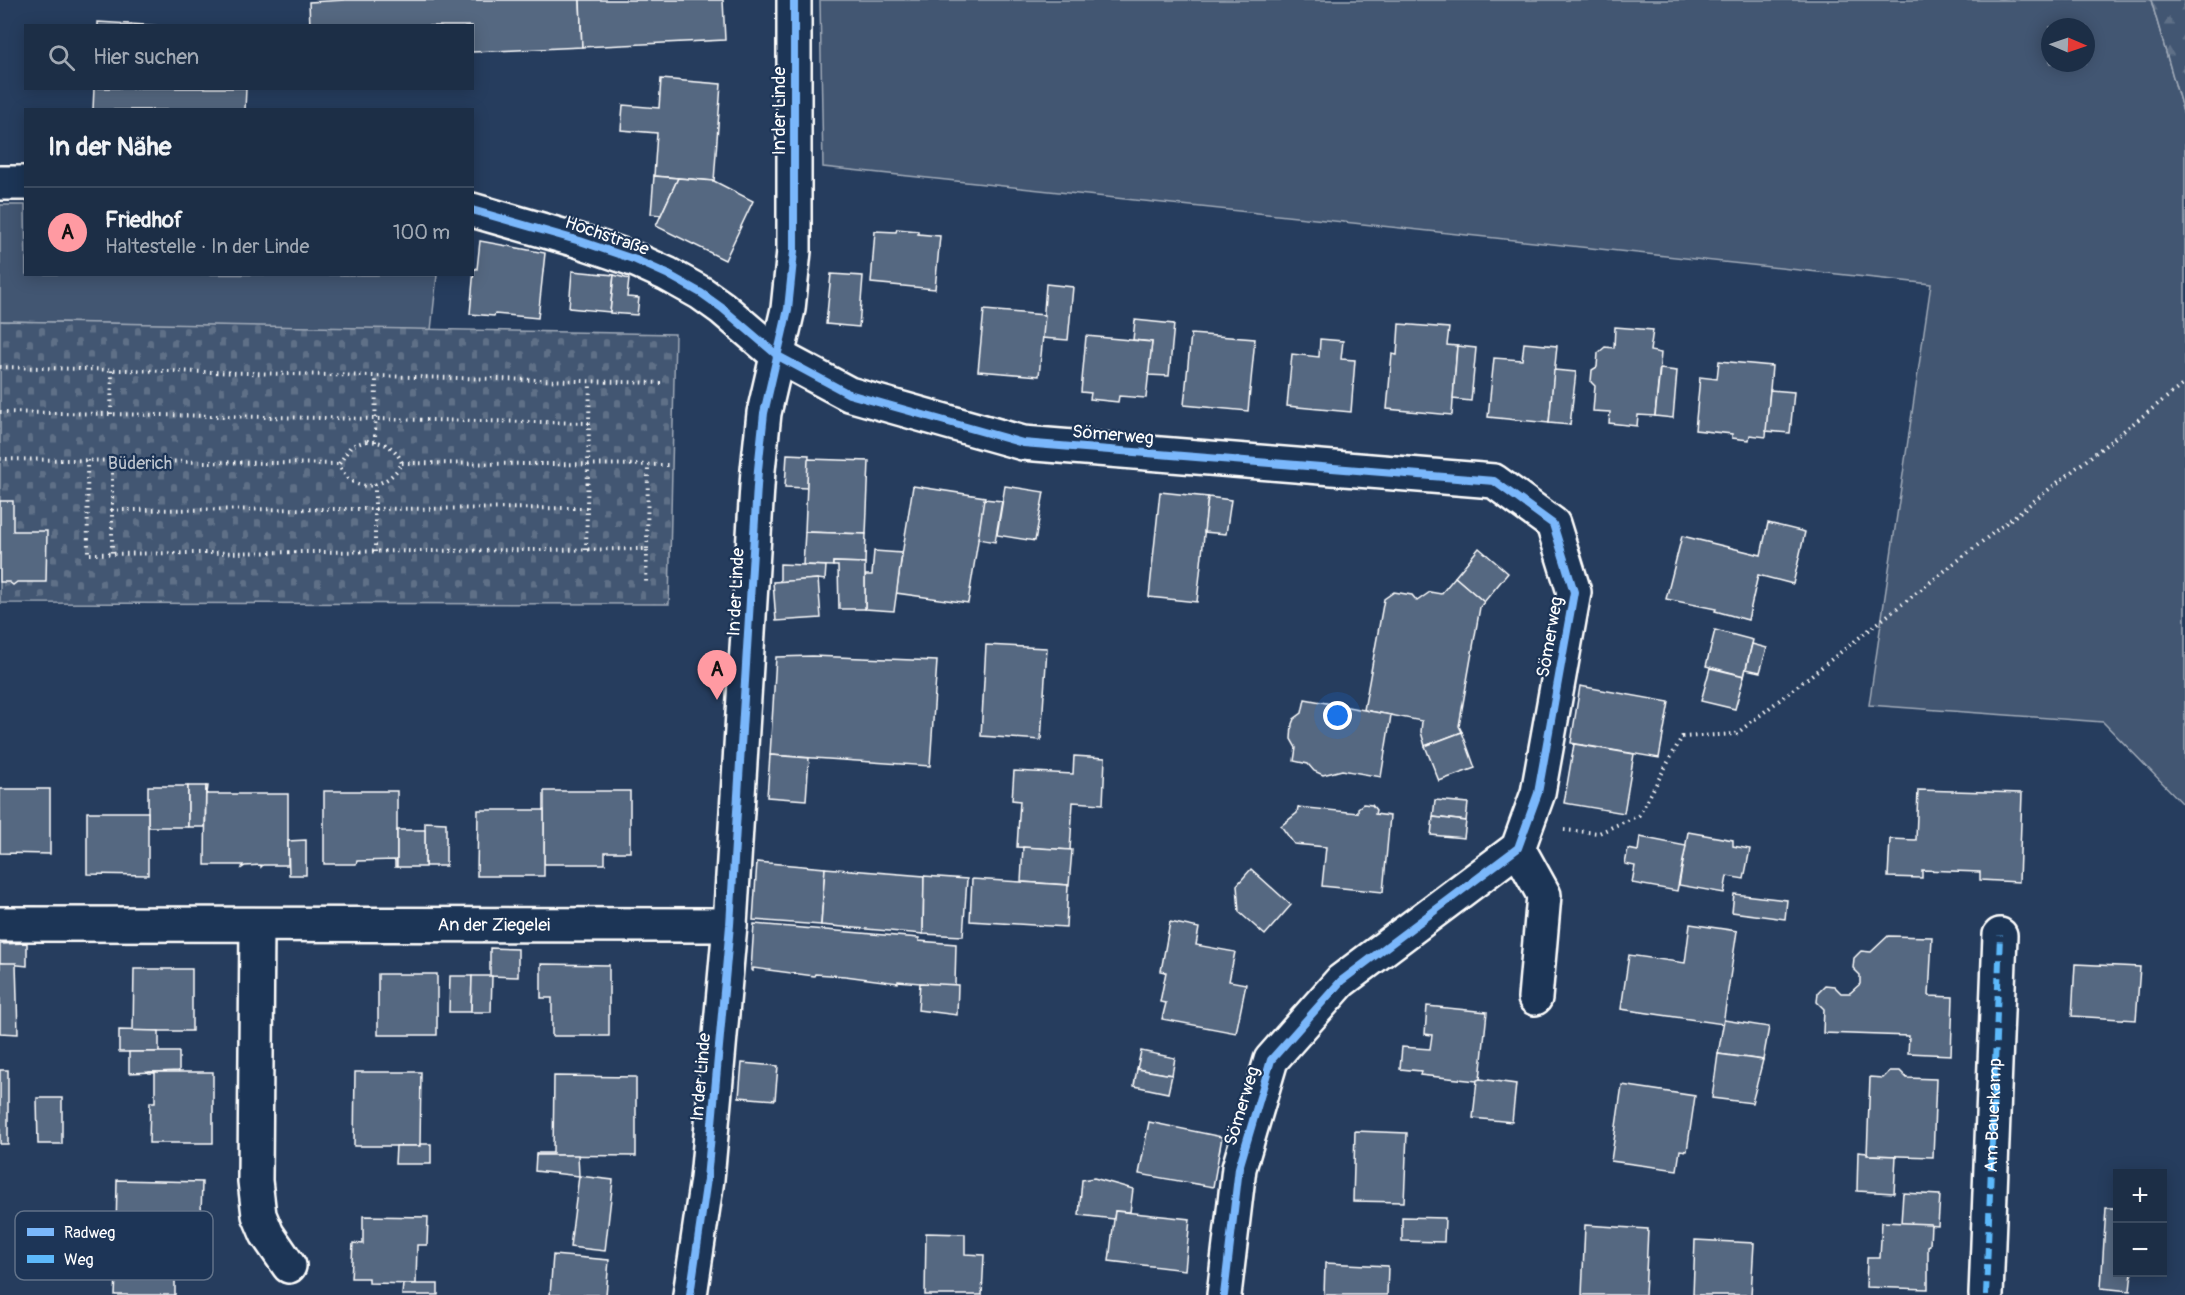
<!DOCTYPE html>
<html lang="de">
<meta charset="utf-8">
<style>
:root{--surface:#1c2e46;--page:#25364d;--text:#f1f3f6;--muted:#a0a8b3;--line:#3a4a5f;--accent:#ff9aa2}
body{margin:0;font-family:Pangolin,sans-serif;background:var(--page);color:var(--text)}
.controls{position:absolute;right:18px;bottom:18px;display:grid;overflow:hidden;border-radius:0px;box-shadow:0 3px 15px #0003}
.controls button{width:54px;height:54px;display:grid;place-items:center;padding:0;border:0;border-bottom:2px solid var(--line);background:var(--surface);color:var(--text);font:30px sans-serif}
.compass{position:absolute;left:2041px;top:18px;width:54px;height:54px;border-radius:50%;background:var(--surface);box-shadow:0 3px 15px #0003;rotate:92deg}
.you{position:absolute;left:1338px;top:716px;width:21px;height:21px;margin:-15px;border:4px solid #fff;border-radius:50%;background:#1a73e8;box-shadow:0 0 0 9px #1a73e833}
.badge{display:grid;place-items:center;width:39px;height:39px;border-radius:50%;background:var(--accent);color:#111;font-size:20px;font-weight:700}
.pin{position:absolute;translate:-50% -50px;filter:drop-shadow(0 2px 3px #0008)}
.pin::after{content:'';position:absolute;top:32px;width:21px;height:18px;background:inherit;clip-path:polygon(0 0,100% 0,50% 100%)}
.list{margin:0;padding:0;list-style:none}
h2{display:flex;justify-content:space-between;align-items:center;height:78px;margin:0;padding:0 24px;font-size:26px}
h2 small{font-size:20px;font-weight:400;color:var(--muted)}
.list li{display:grid;grid-template-columns:39px 1fr auto;gap:18px;align-items:center;box-sizing:border-box;height:90px;padding:0 24px;border-top:2px solid var(--line)}
.list b{display:block;font-size:22px;white-space:nowrap}
.list p{margin:0;font-size:20px;white-space:nowrap;color:var(--muted)}
.list em{font-size:20px;font-style:normal;color:var(--muted)}
.icon{flex:none;width:33px;height:33px;fill:none;stroke:currentColor;stroke-width:2;stroke-linecap:round;stroke-linejoin:round}
.map{position:relative;flex:none;width:2185px;height:1295px;overflow:hidden}
.search{position:absolute;background:var(--surface);box-shadow:0 3px 15px #0003;left:24px;top:24px;width:450px;height:66px;display:flex;align-items:center;gap:15px;box-sizing:border-box;padding:0 21px;border-radius:0px;color:var(--muted);font-size:22px}
.panel{position:absolute;background:var(--surface);box-shadow:0 3px 15px #0003;left:24px;top:108px;width:450px;height:168px;border-radius:0px}
.map>svg:first-child{display:block}
.green{fill:#425672;stroke:#a0aab8;stroke-width:1.5;fill-rule:evenodd}
.forest{fill:url(#forest-firs);stroke:#a0aab8;stroke-width:1.5}
.cemetery{fill:url(#cemetery-stones);stroke:#a0aab8;stroke-width:1.5}
.building{fill:#556781;stroke:#fff;stroke-width:1.5}
.lines{fill:none;stroke-linecap:round;stroke-linejoin:round}
.minor-casing{stroke:#fff;stroke-width:38}
.path{stroke:#fff;stroke-width:4;stroke-dasharray:1.5 4.5;stroke-linecap:butt}
.minor{stroke:#1d3557;stroke-width:33}
.quiet{stroke:#5cb8fa;stroke-width:6;stroke-dasharray:12 6;stroke-linecap:butt}
.cycleway-casing{stroke:#1d3557;stroke-width:11}
.cycleway{stroke:#7ab7fb;stroke-width:8}
.labels{text-anchor:middle;dominant-baseline:central;stroke-width:4.5;stroke-linejoin:round;paint-order:stroke}
.street-label{font-size:18px;fill:#fff;stroke:#1d3557}
.park-label{font-size:18px;fill:#bdc4ce;stroke:#1d3557}
.key{fill:#1d3557;stroke:#617289;stroke-width:1.5}
.key-label{font-size:16px;fill:#fff}
</style>
<div class="map">
<svg width="2185" height="1295" viewBox="0 0 2185 1295">
<defs>
<pattern id="forest-firs" width="22" height="20" patternUnits="userSpaceOnUse" patternTransform="scale(1.5)"><rect width="22" height="20" fill="#425672"/><path d="M5 1l3.5 6h-7zM16 11l3.5 6h-7z" fill="#5e6f87"/></pattern>
<pattern id="cemetery-stones" width="16" height="16" patternUnits="userSpaceOnUse" patternTransform="scale(1.5)"><rect width="16" height="16" fill="#425672"/><path d="M2 7V4a2 2 0 0 1 4 0v3zM10 15v-3a2 2 0 0 1 4 0v3z" fill="#5e6f87"/></pattern>
</defs>
<rect width="100%" height="100%" fill="#263d5e"/>
<filter id="ink" filterUnits="userSpaceOnUse"><feTurbulence type="fractalNoise" baseFrequency=".0167" numOctaves="2"/><feDisplacementMap in="SourceGraphic" scale="12" xChannelSelector="R" yChannelSelector="G"/><feConvolveMatrix kernelMatrix="1 2 1 2 8 2 1 2 1" color-interpolation-filters="sRGB"/></filter>
<g filter="url(#ink)">
<g class="green">
<path d="M820,0H2151L2185,119V806L2103,722L1869,705L1931,284L823,167ZM2050,27H2086V63H2050Z"/>
<path d="M0,205H25L26,274L437,275L431,330L0,321Z"/>
</g>
<path class="forest" d="M2151,0H2185V119Z"/>
<path class="cemetery" d="M0,321L675,334L669,604L0,603Z"/>
<g class="building">
<path d="M346,0H580L582,47L472,52V26H310L309,2Z"/>
<path d="M580,0H723L725,40L582,47Z"/>
<path d="M98,22L162,26H98Z"/>
<path d="M661,79L721,84L714,181L654,176L657,133L621,130L623,105L659,108Z"/>
<path d="M94,88H246L245,110H93Z"/>
<path d="M654,176L678,178L661,215L651,214Z"/>
<path d="M678,178L714,181L753,201L725,260L656,226Z"/>
<path d="M897,229L918,231V234L940,236L935,289L871,283L875,231L896,232Z"/>
<path d="M480,241L545,253L538,318L495,314L494,316L470,314L474,269H477Z"/>
<path d="M572,271L614,275L610,312L569,308Z"/>
<path d="M831,274L863,276L859,327L826,324Z"/>
<path d="M614,275L629,279L627,297L639,298L637,315L610,313Z"/>
<path d="M1046,284L1073,287L1068,340L1042,338Z"/>
<path d="M984,310L1045,315L1039,376L978,371Z"/>
<path d="M1135,320L1174,324L1169,376L1148,375L1152,342L1133,340Z"/>
<path d="M1399,324L1449,328L1447,345L1457,346L1452,415L1387,409L1392,354L1397,355Z"/>
<path d="M1615,327L1653,330L1650,351L1661,353L1655,416L1638,415L1637,426L1609,423L1610,412L1593,411L1595,386L1591,382L1592,370L1597,367L1598,353L1605,347L1614,348Z"/>
<path d="M1191,334L1255,339L1248,411L1184,405Z"/>
<path d="M1086,336L1152,342L1146,398L1119,396L1118,402L1090,399L1091,393L1081,392Z"/>
<path d="M1320,339L1343,341L1341,359L1355,360L1351,412L1287,406L1292,354L1319,357Z"/>
<path d="M1524,343L1557,346L1549,423L1488,417L1494,358L1522,360Z"/>
<path d="M1457,346L1476,348L1471,401L1453,399Z"/>
<path d="M1719,361L1772,366L1766,437L1750,435L1749,440L1732,438V434L1695,430L1700,377L1717,379Z"/>
<path d="M1660,369L1677,371L1673,418L1655,416Z"/>
<path d="M1554,370L1576,372L1570,425L1549,423Z"/>
<path d="M1770,390L1794,392L1790,433L1766,431Z"/>
<path d="M787,454L809,455L807,488L785,487Z"/>
<path d="M808,459L869,461L866,534L805,532Z"/>
<path d="M913,486L985,497L968,603L896,593Z"/>
<path d="M1005,486L1044,492L1035,541L997,535Z"/>
<path d="M1160,492L1208,497L1197,602L1149,597Z"/>
<path d="M1208,497L1231,500L1226,534L1204,532Z"/>
<path d="M984,499L1002,501L995,542L978,539Z"/>
<path d="M0,501H13V531H47L46,582H17L13,585L9,582H0Z"/>
<path d="M1768,523L1805,532L1793,584L1758,575L1748,620L1715,611L1716,609L1666,599L1682,536L1761,555Z"/>
<path d="M805,532L866,534L865,563L833,562V566L803,565Z"/>
<path d="M1479,548L1508,573L1484,602L1455,577Z"/>
<path d="M874,551L902,553L894,611L865,609V575H872Z"/>
<path d="M833,562L865,563V609H839L838,566H833Z"/>
<path d="M780,564L826,566L825,580L818,579L780,582Z"/>
<path d="M1455,577L1484,602L1480,607L1459,726L1462,732L1425,746L1421,732L1422,721L1364,710L1384,599L1394,592L1412,595L1417,601L1430,592L1441,594Z"/>
<path d="M818,579L821,618L776,621L773,582Z"/>
<path d="M1715,630L1753,640L1744,676L1706,666Z"/>
<path d="M1752,644L1767,648L1760,672L1746,669Z"/>
<path d="M986,645L1047,648L1041,740L981,736Z"/>
<path d="M812,656L937,661L930,766L770,755L776,657Z"/>
<path d="M1710,668L1744,676L1735,709L1701,701Z"/>
<path d="M1580,686L1669,702L1659,758L1571,743Z"/>
<path d="M1305,699L1391,715L1381,777L1342,770L1323,775L1314,771L1308,764L1294,761L1296,748L1291,739L1292,724L1294,719L1302,713Z"/>
<path d="M1462,732L1475,768L1439,781L1425,746Z"/>
<path d="M1574,744L1634,754L1624,813L1564,803Z"/>
<path d="M770,755L809,758L806,800L767,797Z"/>
<path d="M1074,756L1105,758L1103,804L1073,802L1070,850L1017,847L1020,801L1012,800L1014,771L1073,774Z"/>
<rect x="148" y="786" width="40" height="41"/>
<path d="M188,786H206L205,827H188Z"/>
<path d="M206,786H208L207,794H288V865H263L261,867V865L245,866L242,868L243,865H205Z"/>
<path d="M0,789H50V854L0,853Z"/>
<path d="M1918,790L2022,793L2019,882L1980,880V872L1922,870V878L1888,877L1890,839L1916,840Z"/>
<path d="M324,791H397V867H395V860L357,861L356,864H324Z"/>
<path d="M544,791H630V852H605V864H544Z"/>
<path d="M1435,800L1468,803L1466,821L1433,817Z"/>
<path d="M1363,804L1372,805L1376,810L1375,814L1390,816L1383,892L1322,886L1326,847L1294,844L1281,826L1297,813L1298,807L1358,813V808Z"/>
<path d="M478,810H544V876H477Z"/>
<path d="M87,812H148V875L87,874Z"/>
<path d="M1433,817L1466,821L1464,838L1431,835Z"/>
<path d="M425,822L446,823V866H425Z"/>
<rect x="397" y="830" width="28" height="37"/>
<path d="M1688,832L1733,840V846L1750,849L1744,879L1727,876L1724,893L1679,885Z"/>
<path d="M1640,837L1686,846L1677,891L1632,883L1635,866L1625,864L1628,849L1638,851Z"/>
<path d="M306,840V875H289L288,841Z"/>
<path d="M1023,847L1072,850L1069,885L1021,882Z"/>
<path d="M757,862L825,868L821,925L753,920Z"/>
<path d="M825,868L924,876L923,934L821,925Z"/>
<path d="M1251,869L1291,905L1265,935L1239,912L1237,885Z"/>
<path d="M924,876L967,879L963,936L923,934Z"/>
<path d="M972,879L1068,885L1066,927L970,921Z"/>
<path d="M1734,894L1787,900L1785,919L1732,912Z"/>
<path d="M1170,922L1199,928L1196,945L1235,952L1229,981L1246,984L1236,1033L1162,1019L1166,1003L1160,1002L1166,972L1161,971Z"/>
<path d="M754,924L919,938V941L956,944L955,984L954,986L898,981V983L845,976L815,974L814,976L753,968V971L751,970Z"/>
<path d="M1690,924L1737,931L1723,1024L1621,1009L1629,955L1685,963Z"/>
<path d="M1888,936L1932,937L1929,996L1953,997L1951,1055L1908,1053L1909,1036L1823,1033L1824,1009L1817,1002L1818,992L1825,985L1834,986L1841,993H1850L1860,984V975L1853,968L1854,958L1861,951L1871,952Z"/>
<path d="M27,943V966L0,963V944Z"/>
<path d="M490,948L518,949V977L490,976Z"/>
<path d="M0,963H16L18,1034L0,1033Z"/>
<path d="M541,964L609,965V1036H552V998H541Z"/>
<path d="M2075,964L2140,967L2136,1020L2072,1016Z"/>
<path d="M134,969H192V1031H133Z"/>
<rect x="378" y="974" width="59" height="61"/>
<path d="M450,976H472L471,1012H449Z"/>
<path d="M472,976H492L491,1012H471Z"/>
<path d="M920,983L958,985L957,1015L918,1010Z"/>
<path d="M1427,1006L1487,1012L1480,1079L1477,1081L1420,1075L1421,1071L1400,1069L1402,1047L1430,1049L1432,1035L1425,1034Z"/>
<path d="M1724,1020L1769,1027L1763,1060L1718,1054Z"/>
<path d="M119,1030L159,1031V1052H119Z"/>
<path d="M1141,1051L1175,1058L1172,1075L1137,1069Z"/>
<path d="M129,1052H179V1071L129,1073Z"/>
<path d="M1718,1054L1763,1060L1752,1103L1712,1098Z"/>
<path d="M742,1063L778,1066L775,1100L739,1097Z"/>
<path d="M1137,1069L1172,1075L1168,1093L1134,1086Z"/>
<rect x="0" y="1070" width="8" height="74"/>
<path d="M1890,1071H1900L1907,1078L1936,1079L1933,1157L1867,1155L1870,1077L1883,1078Z"/>
<path d="M149,1072H213V1143H149L150,1102H155V1073H149Z"/>
<path d="M355,1072H421L420,1146H354Z"/>
<path d="M554,1076L636,1077V1156L536,1155V1153H553Z"/>
<path d="M1480,1079L1516,1084L1512,1122L1473,1118L1477,1080Z"/>
<path d="M1622,1085L1695,1096L1687,1151L1680,1150L1677,1170L1611,1161Z"/>
<path d="M37,1098H62V1144H38Z"/>
<path d="M1149,1122L1222,1137L1213,1187L1139,1174Z"/>
<path d="M1355,1131L1407,1133L1404,1202L1353,1201Z"/>
<path d="M420,1144H431V1164H395L396,1146H420Z"/>
<path d="M1858,1152L1867,1153V1155L1896,1156L1894,1193L1857,1191Z"/>
<path d="M536,1155H578L579,1176L535,1171Z"/>
<path d="M579,1176L613,1180L605,1251L570,1247Z"/>
<path d="M1094,1178L1133,1189L1130,1212L1115,1211L1114,1219L1079,1215L1082,1180Z"/>
<path d="M117,1180L202,1182L199,1278L142,1277L143,1230H119L118,1232L116,1233Z"/>
<path d="M1903,1193L1940,1195L1938,1226L1901,1223Z"/>
<path d="M2106,1208H2118V1272H2132L2130,1291L2101,1288Z"/>
<path d="M1115,1211L1190,1219L1185,1270L1109,1261Z"/>
<path d="M363,1216L428,1217L427,1245H417L416,1284L369,1283V1278H351L353,1243L363,1244Z"/>
<path d="M1402,1217L1445,1218L1444,1242L1402,1241Z"/>
<path d="M1882,1222L1931,1224L1930,1245L1928,1246V1289L1866,1287L1867,1258H1880Z"/>
<path d="M1585,1225L1648,1229L1645,1295H1582Z"/>
<path d="M926,1233L965,1234V1254L984,1255L982,1295H925Z"/>
<path d="M1695,1240L1754,1243L1751,1295H1693Z"/>
<path d="M553,1255L609,1260L606,1295H550Z"/>
<path d="M1325,1263L1388,1266L1387,1295H1324Z"/>
<path d="M116,1275L175,1278V1295H115Z"/>
<path d="M403,1284H438V1295H402Z"/>
</g>
<g class="lines">
<g class="minor-casing">
<g id="minor">
<path d="M0,183H26"/>
<path d="M472,210L580,241L636,260L667,274L701,293L722,308L778,356L849,394L1023,443L1494,481L1553,524L1574,592L1538,793L1518,848L1341,981L1271,1060L1239,1168L1224,1295"/>
<path d="M1518,848L1544,895L1535,998"/>
<path id="s1" d="M0,924L730,925"/>
<path d="M257,926L255,1181L259,1215L267,1234L289,1266"/>
<path d="M690,1295L707,1179L730,925L758,470L764,413L788,309L794,251V0"/>
<path id="s2" d="M1986,1295L2000,935"/>
</g>
</g>
<g class="path">
<path d="M0,367L661,383"/>
<path d="M0,412L589,423"/>
<path d="M111,414L112,370"/>
<path d="M367,441C384,442 395,446 402,463C392,482 363,496 346,476C343,473 341,468 339,464L351,446Z"/>
<path d="M375,442L376,376"/>
<path d="M0,459L339,464"/>
<path d="M87,460L88,554L647,549L646,584"/>
<path d="M112,461V554"/>
<path d="M402,463L672,465"/>
<path d="M111,510L587,508"/>
<path d="M647,549L648,465"/>
<path d="M586,550L590,382"/>
<path d="M375,552V484"/>
<path d="M1564,830L1599,833L1639,815L1682,737L1736,734L2185,383"/>
</g>
<use href="#minor" class="minor"/>
<path class="quiet" d="M1986,1295L2000,935"/>
<g class="cycleway-casing">
<g id="cycleway">
<path d="M472,210L580,241L636,260L667,274L701,293L722,308L778,356L849,394L1023,443L1494,481L1553,524L1574,592L1538,793L1518,848L1341,981L1271,1060L1239,1168L1224,1295"/>
<path d="M690,1295L707,1179L730,925L758,470L764,413L788,309L794,251V0"/>
</g>
</g>
<use href="#cycleway" class="cycleway"/>
</g>
</g>
<g class="labels">
<g class="street-label">
<text transform="translate(779 111) rotate(-90)">In der Linde</text>
<text transform="translate(607 236) rotate(19)">Hochstraße</text>
<text transform="translate(1113 435) rotate(5)">Sömerweg</text>
<text transform="translate(736 592) rotate(-87)">In der Linde</text>
<text transform="translate(1550 637) rotate(-80)">Sömerweg</text>
<text stroke="none"><textPath href="#s1" startOffset="494">An der Ziegelei</textPath></text>
<text transform="translate(701 1077) rotate(-85)">In der Linde</text>
<text transform="translate(1242 1106) rotate(-73)">Sömerweg</text>
<text stroke="none"><textPath href="#s2" startOffset="180">Am Bauerkamp</textPath></text>
</g>
<g class="park-label">
<text x="140" y="463">Büderich</text>
</g>
</g>
<rect x="15" y="1211" width="198" height="69" rx="9" class="key"/>
<rect x="27" y="1228" width="27" height="8" fill="#7ab7fb"/>
<rect x="27" y="1255" width="27" height="8" fill="#5cb8fa"/>
<g class="key-label">
<text x="64" y="1238">Radweg</text>
<text x="64" y="1265">Weg</text>
</g>
</svg>
<div class="controls">
<button>+</button>
<button>−</button>
</div>
<svg class="compass" viewBox="-18 -18 36 36"><path d="M0-13l5 13h-10z" fill="#e53935"/><path d="M0 13l5-13h-10z" fill="#a0a8b3"/></svg>
<div class="you"></div>
<div class="pin badge" style="left:717px;top:700px">A</div>
<div class="search"><svg class="icon" aria-label="search" viewBox="0 0 24 24"><circle cx="10" cy="10" r="6"/><path d="M15 15l6 6"/></svg>Hier suchen</div>
<section class="panel">
<h2>In der Nähe<small></small></h2>
<ul class="list">
<li><span class="badge">A</span><div><b>Friedhof</b><p>Haltestelle · In der Linde</p></div><em>100 m</em></li>
</ul>
</section>
</div>
